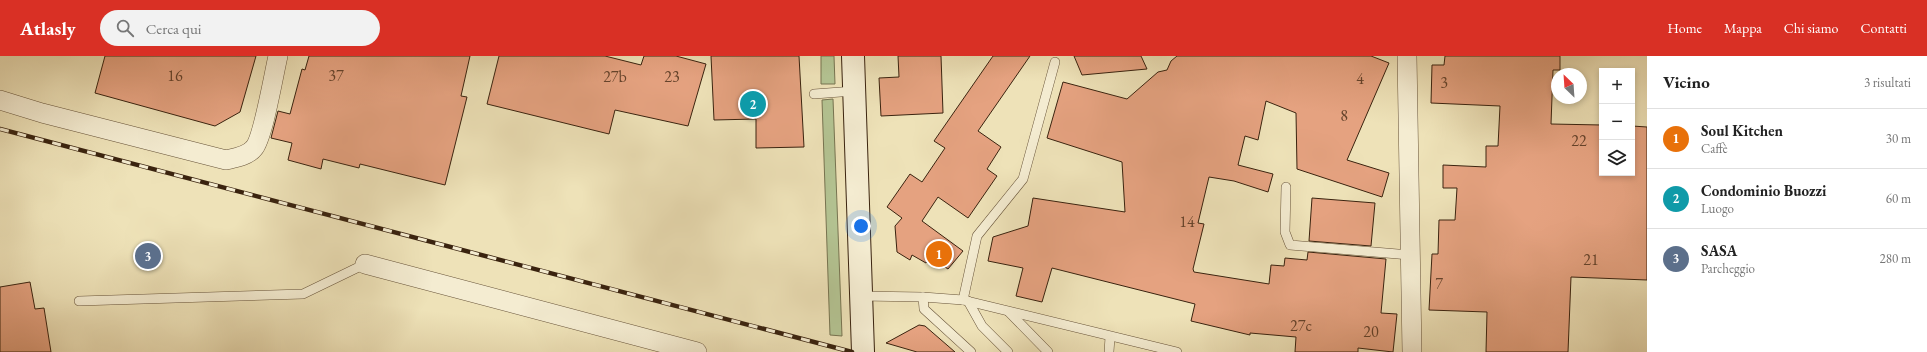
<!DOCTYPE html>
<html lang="it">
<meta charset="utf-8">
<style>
:root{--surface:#fff;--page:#f2f2f2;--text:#222;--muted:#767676;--line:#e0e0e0;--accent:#d93025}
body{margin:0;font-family:"EB Garamond",serif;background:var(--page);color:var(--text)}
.controls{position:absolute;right:12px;top:12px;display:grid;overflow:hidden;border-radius:0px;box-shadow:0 2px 6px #0003}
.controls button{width:36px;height:36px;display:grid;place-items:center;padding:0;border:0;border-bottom:1px solid var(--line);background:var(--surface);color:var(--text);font:20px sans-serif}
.compass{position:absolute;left:1551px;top:12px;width:36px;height:36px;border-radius:50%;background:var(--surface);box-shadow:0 2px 6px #0003;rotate:335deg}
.you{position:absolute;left:861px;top:170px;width:14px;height:14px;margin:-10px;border:3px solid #fff;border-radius:50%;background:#1a73e8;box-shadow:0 0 0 6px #1a73e833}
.badge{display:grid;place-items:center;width:26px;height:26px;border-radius:50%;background:var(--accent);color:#fff;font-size:13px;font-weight:700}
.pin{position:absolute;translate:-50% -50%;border:2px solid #fff;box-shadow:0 1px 4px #0006}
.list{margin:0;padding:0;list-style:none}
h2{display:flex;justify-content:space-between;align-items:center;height:52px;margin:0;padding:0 16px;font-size:17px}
h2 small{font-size:13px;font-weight:400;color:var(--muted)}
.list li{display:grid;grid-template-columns:26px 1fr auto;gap:12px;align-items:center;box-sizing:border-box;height:60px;padding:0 16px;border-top:1px solid var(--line)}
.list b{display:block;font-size:15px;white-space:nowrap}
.list p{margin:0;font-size:13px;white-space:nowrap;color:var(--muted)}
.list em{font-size:13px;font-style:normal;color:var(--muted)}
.icon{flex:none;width:22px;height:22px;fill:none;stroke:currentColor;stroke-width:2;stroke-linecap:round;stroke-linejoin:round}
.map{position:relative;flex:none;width:1647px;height:296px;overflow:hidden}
header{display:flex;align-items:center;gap:24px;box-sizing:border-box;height:56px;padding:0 20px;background:var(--accent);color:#fff}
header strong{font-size:19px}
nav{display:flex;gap:22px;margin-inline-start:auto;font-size:14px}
.search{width:280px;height:36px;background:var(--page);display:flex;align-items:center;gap:10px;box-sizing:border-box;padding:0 14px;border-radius:22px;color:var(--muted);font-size:15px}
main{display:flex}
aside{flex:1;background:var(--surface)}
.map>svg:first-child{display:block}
.green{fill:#b4c493;stroke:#777451}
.building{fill:#e5a280;stroke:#3a230f}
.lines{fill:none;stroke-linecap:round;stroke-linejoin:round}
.lane-casing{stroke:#675339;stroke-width:10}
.street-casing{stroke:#675339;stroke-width:20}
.secondary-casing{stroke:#3a230f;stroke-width:24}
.lane{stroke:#f4ecd1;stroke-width:9}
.street{stroke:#f4ecd1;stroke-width:19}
.secondary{stroke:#f4ecd1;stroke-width:22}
.rail-casing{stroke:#3a230f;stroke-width:4.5}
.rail{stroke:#f4ecd1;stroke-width:3;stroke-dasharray:9;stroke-linecap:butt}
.labels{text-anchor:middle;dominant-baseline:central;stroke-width:3.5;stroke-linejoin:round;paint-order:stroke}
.number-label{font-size:16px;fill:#65432b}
</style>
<header>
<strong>Atlasly</strong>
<div class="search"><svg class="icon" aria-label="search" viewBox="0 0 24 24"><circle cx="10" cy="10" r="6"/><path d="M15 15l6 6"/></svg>Cerca qui</div>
<nav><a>Home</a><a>Mappa</a><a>Chi siamo</a><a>Contatti</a></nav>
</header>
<main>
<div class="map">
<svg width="1647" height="296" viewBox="0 0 1647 296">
<rect width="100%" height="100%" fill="#eee2b8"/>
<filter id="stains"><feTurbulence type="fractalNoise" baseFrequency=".005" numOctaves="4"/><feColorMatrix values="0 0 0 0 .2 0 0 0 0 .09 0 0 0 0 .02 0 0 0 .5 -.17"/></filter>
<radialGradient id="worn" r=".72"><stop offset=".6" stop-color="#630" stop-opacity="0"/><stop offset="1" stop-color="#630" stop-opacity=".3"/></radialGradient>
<g class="green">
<path d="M821,0H834L835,28H821Z"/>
<path d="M833,43L842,280L830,279L822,44Z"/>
</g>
<g class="building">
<path d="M105,0H256L240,56L215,70L95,37Z"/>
<path d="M309,0H470L461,40L467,41L445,129L360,108L359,112L323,103L321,113L288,104L292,87L271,82L278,55L290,58L302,13L305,14Z"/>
<path d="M499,0H605L641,9L644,0H676L706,8L688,70L615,54L609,78L487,48Z"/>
<path d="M711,0H799L804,91L756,92V63L714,64Z"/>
<path d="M898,0H941L943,57L881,60L879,22L899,21Z"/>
<path d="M993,0H1030L978,75L1001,91L987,113L997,120L968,162L938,141L922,165L963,195L948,213L930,201L926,207L912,199L910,204L897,196L895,170L902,162L887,151L910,118L922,126L945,92L934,85Z"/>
<path d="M1074,0H1141L1147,13L1082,19Z"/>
<path d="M1177,0H1371L1389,7L1347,104L1389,117L1382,141L1297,113L1296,57L1266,45L1258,84L1245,80L1238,109L1273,118L1268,136L1234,125L1209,121L1198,167L1204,168L1193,213L1194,216L1269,228L1271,209L1284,210L1285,202L1307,204L1308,196L1386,203L1381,257L1397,258L1393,296L1358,292V296H1295L1296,281L1250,277V279L1191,265L1195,248L1052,212L1042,246L1016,240L1023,212L988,205L993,181L1028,170L1033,142L1125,156L1122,106L1047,82L1063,26L1127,43L1158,16L1167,14L1171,5Z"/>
<path d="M1445,0H1560V14H1553L1551,68L1602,69V117H1632V70L1647,71V224L1571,221L1568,296H1486L1487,256L1429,254L1432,198H1438L1439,164H1455L1457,132H1443V109L1486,111V90H1498L1500,50L1431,47L1432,9H1444Z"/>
<path d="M1312,142L1375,147L1371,190L1309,185Z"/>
<path d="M30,226L35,253L44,252L51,296H0V231Z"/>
<path d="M919,269L925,270L955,296H917L886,287Z"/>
</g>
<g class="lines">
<g class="lane-casing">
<g id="lane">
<path d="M814,38L854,35"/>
<path d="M1286,131L1285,176L1290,189L1410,199"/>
<path d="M861,240L923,241L963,244L1177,296"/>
<path d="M923,241L924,253L971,296"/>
<path d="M963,244L977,180L1023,123L1055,6"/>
<path d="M79,245L303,238L365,208"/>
<path d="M968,245L982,270L1008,296"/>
<path d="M1009,256L1048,296"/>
<path d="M1109,296L1110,281"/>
</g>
</g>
<g class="street-casing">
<g id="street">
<path d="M1407,0L1412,296"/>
<path d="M0,44L42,57L226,104C235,102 248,100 254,92C263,82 274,17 278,0"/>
<path d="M365,208L697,296"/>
</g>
</g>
<g class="secondary-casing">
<path id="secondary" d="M853,0L863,296"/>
</g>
<use href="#lane" class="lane"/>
<use href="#street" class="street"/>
<use href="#secondary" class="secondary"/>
<g class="rail-casing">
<path id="rail" d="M0,73L852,296"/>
</g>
<use href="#rail" class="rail"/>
</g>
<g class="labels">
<g class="number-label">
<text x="175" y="19">16</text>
<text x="336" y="19">37</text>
<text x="615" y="20">27b</text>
<text x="672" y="20">23</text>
<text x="1360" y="22">4</text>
<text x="1444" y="26">3</text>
<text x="1344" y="59">8</text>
<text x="1579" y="84">22</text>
<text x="1187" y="165">14</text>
<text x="1591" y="203">21</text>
<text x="1439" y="227">7</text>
<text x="1301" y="269">27c</text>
<text x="1371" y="275">20</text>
</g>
</g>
<rect width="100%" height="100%" filter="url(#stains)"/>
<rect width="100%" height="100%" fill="url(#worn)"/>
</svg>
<div class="controls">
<button>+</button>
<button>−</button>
<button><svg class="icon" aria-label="layers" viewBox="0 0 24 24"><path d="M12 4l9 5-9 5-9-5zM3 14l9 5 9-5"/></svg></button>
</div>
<svg class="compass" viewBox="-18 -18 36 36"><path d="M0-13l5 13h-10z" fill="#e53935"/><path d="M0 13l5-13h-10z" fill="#767676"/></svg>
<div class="you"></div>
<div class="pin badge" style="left:939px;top:198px;background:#e8710a">1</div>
<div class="pin badge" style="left:753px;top:48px;background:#0f9aa8">2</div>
<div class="pin badge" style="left:148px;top:200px;background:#5c6f8a">3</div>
</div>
<aside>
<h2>Vicino<small>3 risultati</small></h2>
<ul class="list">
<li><span class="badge" style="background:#e8710a">1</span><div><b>Soul Kitchen</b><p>Caffè</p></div><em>30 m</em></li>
<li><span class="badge" style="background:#0f9aa8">2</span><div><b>Condominio Buozzi</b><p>Luogo</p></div><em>60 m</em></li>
<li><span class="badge" style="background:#5c6f8a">3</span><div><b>SASA</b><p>Parcheggio</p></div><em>280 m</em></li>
</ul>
</aside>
</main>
